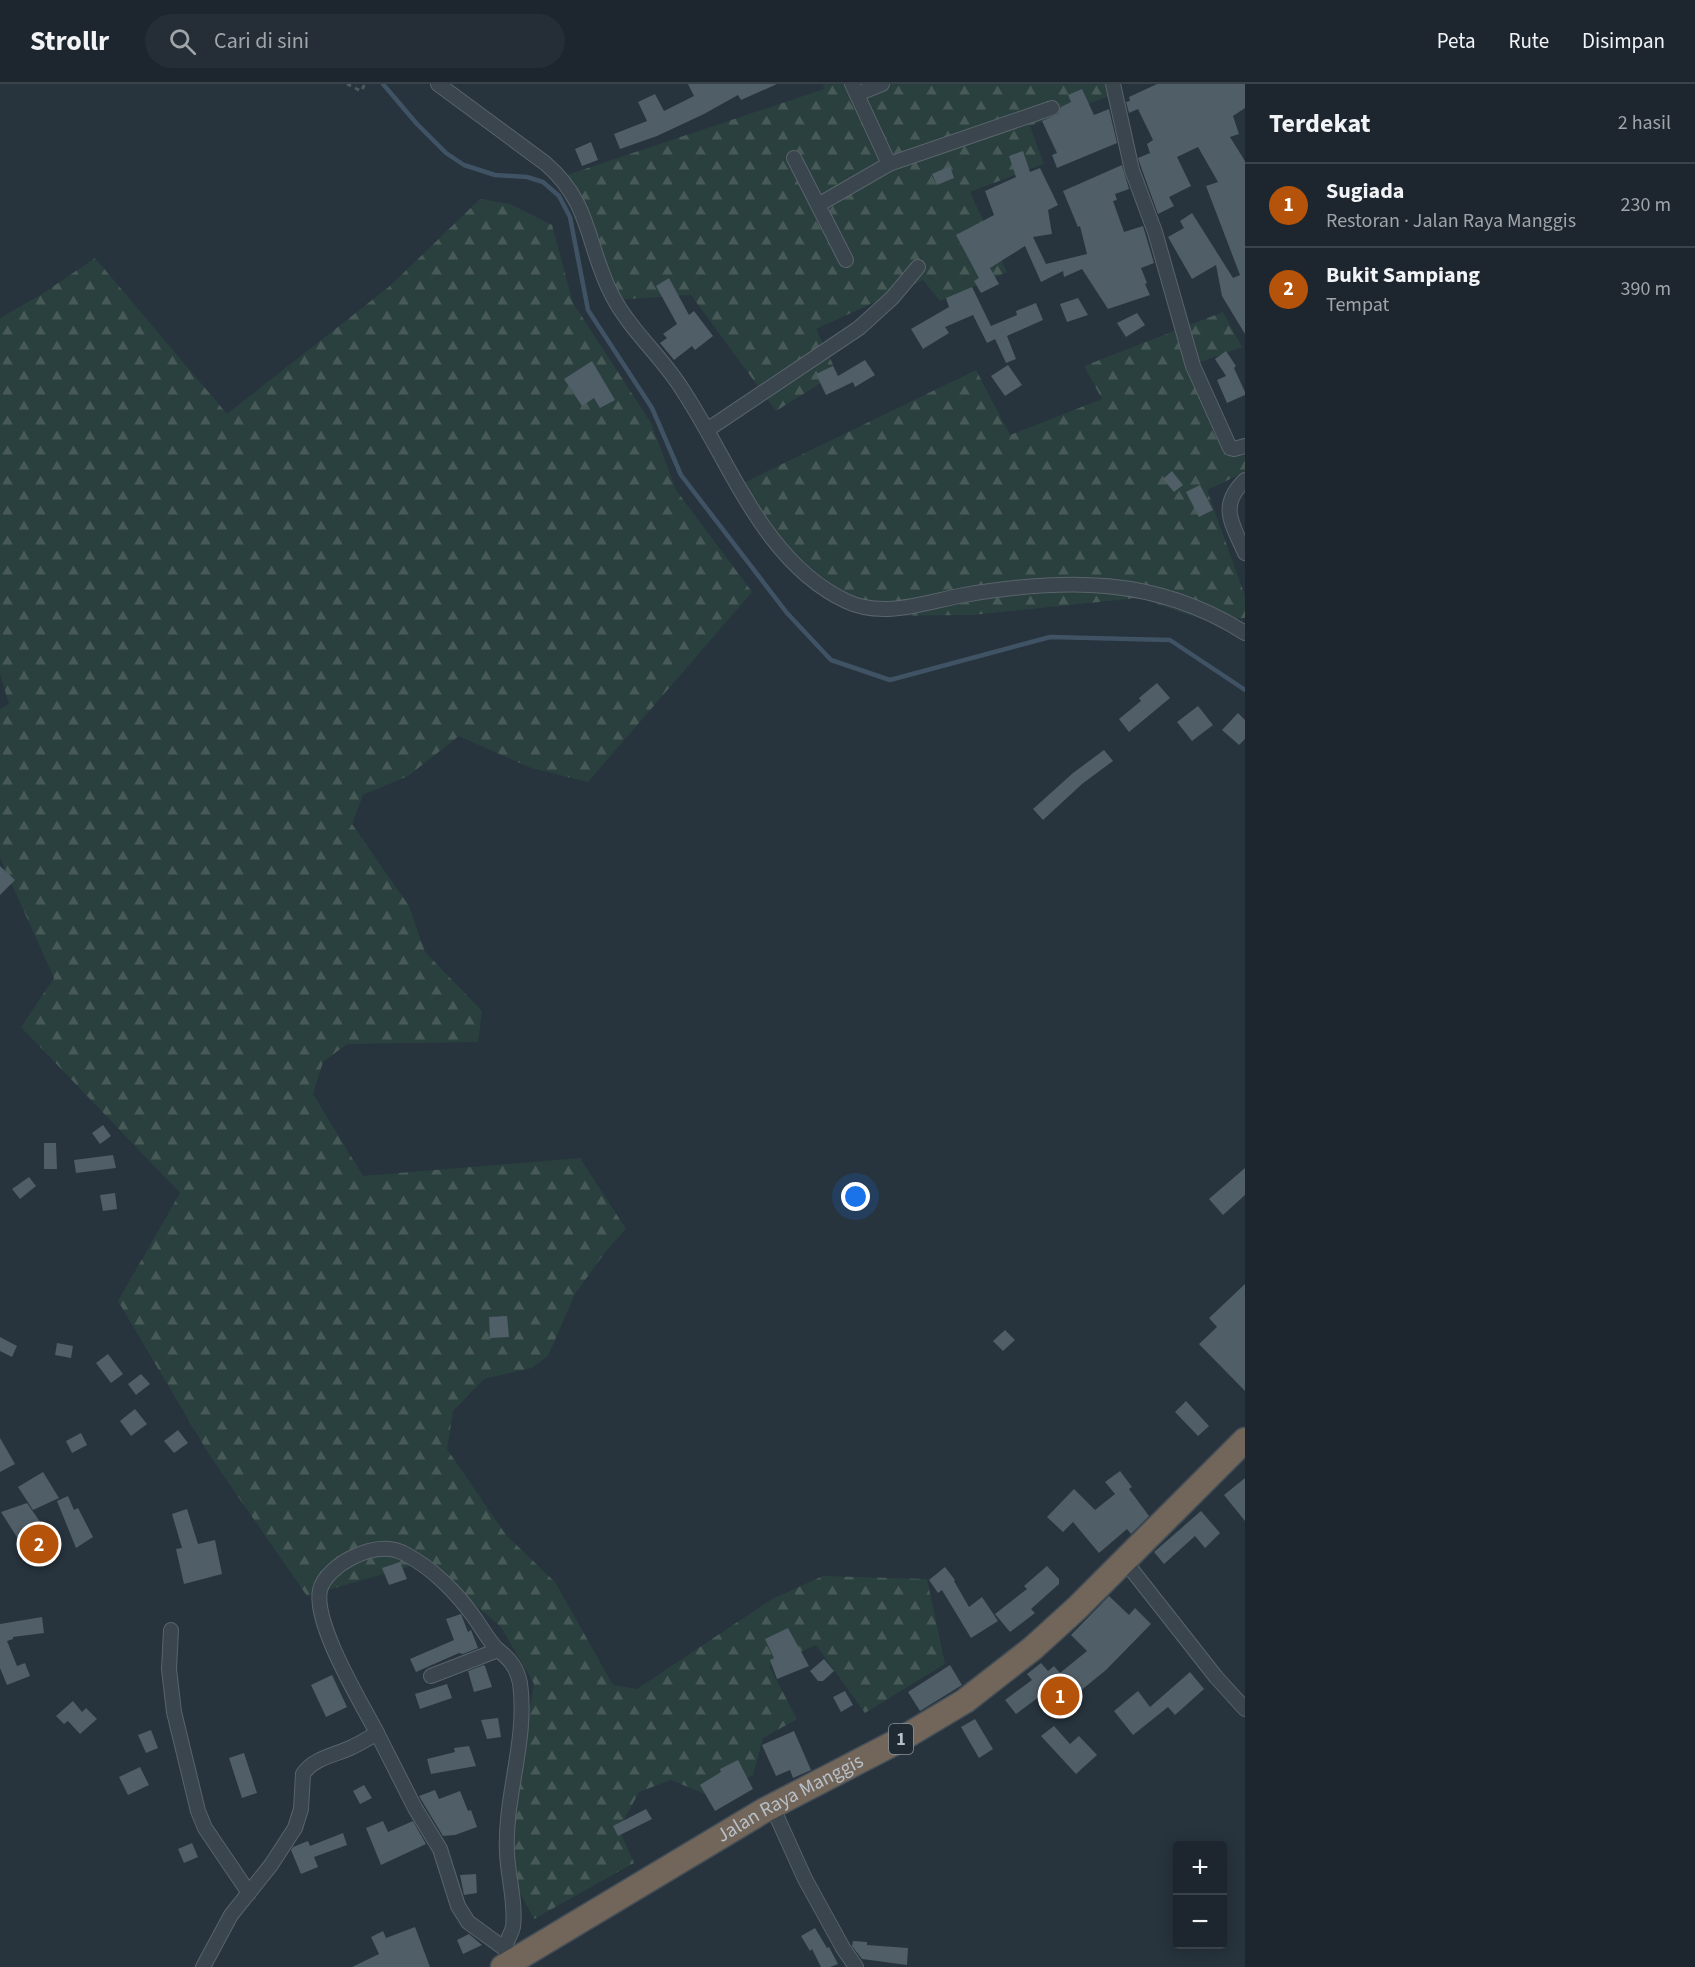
<!DOCTYPE html>
<html lang="id">
<meta charset="utf-8">
<style>
:root{--surface:#1d262e;--page:#252e36;--text:#f1f3f6;--muted:#a0a5aa;--line:#3b434a;--accent:#b45309}
body{margin:0;font-family:"Source Sans 3",sans-serif;background:var(--page);color:var(--text)}
.controls{position:absolute;right:18px;bottom:18px;display:grid;overflow:hidden;border-radius:6px;box-shadow:0 3px 15px #0003}
.controls button{width:54px;height:54px;display:grid;place-items:center;padding:0;border:0;border-bottom:2px solid var(--line);background:var(--surface);color:var(--text);font:30px sans-serif}
.you{position:absolute;left:856px;top:1113px;width:21px;height:21px;margin:-15px;border:4px solid #fff;border-radius:50%;background:#1a73e8;box-shadow:0 0 0 9px #1a73e833}
.badge{display:grid;place-items:center;width:39px;height:39px;border-radius:50%;background:var(--accent);color:#fff;font-size:20px;font-weight:700}
.pin{position:absolute;translate:-50% -50%;border:3px solid #fff;box-shadow:0 2px 6px #0006}
.list{margin:0;padding:0;list-style:none}
h2{display:flex;justify-content:space-between;align-items:center;height:78px;margin:0;padding:0 24px;font-size:26px}
h2 small{font-size:20px;font-weight:400;color:var(--muted)}
.list li{display:grid;grid-template-columns:39px 1fr auto;gap:18px;align-items:center;box-sizing:border-box;height:84px;padding:0 24px;border-top:2px solid var(--line)}
.list b{display:block;font-size:22px;white-space:nowrap}
.list p{margin:0;font-size:20px;white-space:nowrap;color:var(--muted)}
.list em{font-size:20px;font-style:normal;color:var(--muted)}
.icon{flex:none;width:33px;height:33px;fill:none;stroke:currentColor;stroke-width:2;stroke-linecap:round;stroke-linejoin:round}
.map{position:relative;flex:none;width:1245px;height:1883px;overflow:hidden}
header{display:flex;align-items:center;gap:36px;box-sizing:border-box;height:84px;padding:0 30px;background:var(--surface);border-bottom:2px solid var(--line)}
header strong{font-size:28px}
nav{display:flex;gap:33px;margin-inline-start:auto;font-size:21px}
.search{width:420px;height:54px;background:var(--page);display:flex;align-items:center;gap:15px;box-sizing:border-box;padding:0 21px;border-radius:33px;color:var(--muted);font-size:22px}
main{display:flex}
aside{flex:1;background:var(--surface)}
.map>svg:first-child{display:block}
.forest{fill:url(#forest-firs)}
.lines{fill:none;stroke-linecap:round;stroke-linejoin:round}
.stream{stroke:#3f5364;stroke-width:4.5}
.building{fill:#505e67}
.street-casing{stroke:#59636b;stroke-width:16}
.highway-casing{stroke:#465058;stroke-width:27}
.path{stroke:#495c5c;stroke-width:3;stroke-dasharray:4.5 4.5;stroke-linecap:butt}
.street{stroke:#3b454d;stroke-width:14}
.highway{stroke:#726559;stroke-width:24}
.labels{text-anchor:middle;dominant-baseline:central;stroke-width:4.5;stroke-linejoin:round;paint-order:stroke}
.shield{fill:#202a32;stroke:#8a939b;stroke-width:1.5}
.shield-label{font-size:18px;font-weight:bold;fill:#b7c0c8}
.street-label{font-size:20px;fill:#b7c0c8;stroke:#202a32}
</style>
<header>
<strong>Strollr</strong>
<div class="search"><svg class="icon" aria-label="search" viewBox="0 0 24 24"><circle cx="10" cy="10" r="6"/><path d="M15 15l6 6"/></svg>Cari di sini</div>
<nav><a>Peta</a><a>Rute</a><a>Disimpan</a></nav>
</header>
<main>
<div class="map">
<svg width="1245" height="1883" viewBox="0 0 1245 1883">
<defs>
<pattern id="forest-firs" width="22" height="20" patternUnits="userSpaceOnUse" patternTransform="scale(1.5)"><rect width="22" height="20" fill="#2a403e"/><path d="M5 1l3.5 6h-7zM16 11l3.5 6h-7z" fill="#475a58"/></pattern>
</defs>
<rect width="100%" height="100%" fill="#27333d"/>
<g class="forest">
<path d="M823,0H1115L1117,9L1030,42L1044,80L970,108L1007,188L940,217L923,196L816,245L837,289L776,327L691,211L613,216L583,130L555,95L824,5Z"/>
<path d="M480,115L510,120L552,141L573,219L651,339L676,406L752,508L588,698L531,684L459,652L408,692L363,711L352,740L409,822L425,868L482,927L478,958L347,960L323,978L313,1010L363,1092L580,1074L626,1145L606,1167L575,1210L548,1272L532,1284L484,1295L453,1327L447,1365L506,1451L555,1498L613,1601L637,1605L772,1515L823,1492L927,1495L945,1580L865,1629L816,1561L769,1582L797,1635L763,1654L753,1691L710,1712L671,1696L639,1708L619,1745L634,1779L534,1835L508,1786L513,1728L534,1600L501,1543L425,1478L307,1512L210,1372L118,1217L180,1109L21,943L54,894L0,774V625L9,620L0,590V234L42,210L95,174L227,330L390,202Z"/>
<path d="M1223,228L1242,263L1195,280L1233,360L1245,354V391L1243,389L1207,406L1245,512V534L1205,536L1138,514L973,531L869,532L841,518L803,492L737,402L976,286L1010,351L1102,315L1084,282Z"/>
</g>
<g class="lines">
<path class="stream" d="M383,0L417,40L446,69L464,81L495,91L527,93L543,98L559,112L570,133L588,226L652,324L681,391L787,529L831,576L890,596L1050,553L1170,556L1245,606"/>
</g>
<g class="building">
<path d="M688,0H777L741,16L738,11L704,30L657,52L620,65L614,50L647,37L638,18L655,10L664,27L694,12Z"/>
<path d="M1157,0H1245V24L1233,32L1239,50L1230,53L1245,77V250L1222,212L1216,181L1192,195L1168,153L1184,144L1180,137L1192,129L1233,194L1240,191L1206,102L1218,98L1198,63L1177,73L1191,102L1169,113L1174,122L1158,130L1141,83L1138,74L1150,69L1147,60L1153,56L1138,25L1129,29L1126,18L1130,17L1129,13Z"/>
<path d="M1082,5L1094,31L1109,25L1117,59L1057,84L1052,71L1057,69L1042,37L1058,30L1061,23L1071,18L1068,11Z"/>
<path d="M591,58L598,76L582,82L575,65Z"/>
<path d="M1023,67L1030,88L1040,84L1058,121L1048,126L1052,150L1033,153L1046,180L1087,170L1080,142L1078,143L1063,107L1122,81L1129,105L1115,110L1117,116L1113,117L1124,148L1143,142L1154,179L1141,184L1147,199L1145,200L1150,211L1108,225L1082,185L1064,193L1063,187L1041,198L1025,162L990,184L999,200L981,209L974,197L979,194L956,151L994,131L985,107L1016,93L1009,72Z"/>
<path d="M950,82L954,94L937,101L932,90Z"/>
<path d="M669,194L689,231L694,227L713,252L695,266L692,262L674,276L660,259L667,254L663,250L677,240L656,202Z"/>
<path d="M972,203L991,242L1017,231L1016,227L1036,219L1043,236L1007,252L1016,275L1006,279L995,255L987,259L973,231L945,243L949,249L923,265L911,245L949,223L946,214Z"/>
<path d="M1078,214L1088,231L1067,238L1060,220Z"/>
<path d="M1137,229L1145,241L1126,253L1117,239Z"/>
<path d="M1226,267L1236,282L1234,284L1245,308V311L1227,319L1217,296L1226,292L1215,275Z"/>
<path d="M865,276L875,291L855,303L853,298L826,311L816,290L833,282L838,292Z"/>
<path d="M592,277L615,316L600,324L594,314L582,322L564,295Z"/>
<path d="M1008,281L1022,301L1005,312L991,292Z"/>
<path d="M1172,387L1183,401L1174,408L1163,395Z"/>
<path d="M1200,401L1213,426L1199,433L1186,408Z"/>
<path d="M1157,599L1170,614L1129,648L1119,635L1141,617L1139,614Z"/>
<path d="M1198,622L1213,641L1192,657L1177,638Z"/>
<path d="M1238,629L1245,636V655L1239,661L1222,646Z"/>
<path d="M1104,666L1113,677L1082,700L1043,736L1033,725L1073,689Z"/>
<path d="M0,782L15,796L0,811Z"/>
<path d="M103,1041L111,1052L100,1060L92,1049Z"/>
<path d="M44,1059H56L57,1085H44Z"/>
<path d="M113,1071L116,1084L76,1089L74,1076Z"/>
<path d="M1245,1084V1111L1223,1131L1209,1115Z"/>
<path d="M29,1093L36,1102L20,1115L12,1105Z"/>
<path d="M115,1109L117,1125L103,1127L100,1111Z"/>
<path d="M1245,1200V1307L1199,1260L1217,1243L1209,1234Z"/>
<path d="M507,1232L509,1253L490,1254L489,1233Z"/>
<path d="M1005,1246L1015,1256L1003,1267L993,1257Z"/>
<path d="M0,1253L17,1262L12,1273L0,1267Z"/>
<path d="M57,1259L73,1262L71,1274L55,1271Z"/>
<path d="M108,1270L123,1290L111,1299L96,1279Z"/>
<path d="M141,1290L150,1300L136,1311L128,1300Z"/>
<path d="M1186,1317L1209,1342L1198,1352L1175,1328Z"/>
<path d="M135,1325L147,1340L131,1352L120,1337Z"/>
<path d="M178,1346L188,1359L174,1369L164,1357Z"/>
<path d="M81,1349L87,1361L72,1369L66,1357Z"/>
<path d="M0,1354L15,1380L0,1388Z"/>
<path d="M1120,1387L1132,1403L1129,1405L1149,1432L1131,1450L1127,1445L1099,1469L1073,1438L1063,1448L1047,1433L1074,1405L1095,1426L1115,1410L1105,1398Z"/>
<path d="M43,1388L59,1414L33,1426L18,1403Z"/>
<path d="M1245,1394V1437L1224,1411Z"/>
<path d="M68,1412L74,1426L78,1424L93,1453L76,1464L57,1417Z"/>
<path d="M27,1419L43,1442L20,1458L1,1428Z"/>
<path d="M187,1425L198,1460L215,1456L222,1490L184,1500L176,1465L182,1464L172,1430Z"/>
<path d="M1201,1427L1220,1449L1205,1464L1195,1452L1164,1480L1154,1468Z"/>
<path d="M400,1478L407,1495L389,1501L382,1484Z"/>
<path d="M1047,1482L1059,1495V1500L1031,1525L1035,1529L1010,1548L995,1530L1027,1505L1024,1502Z"/>
<path d="M945,1483L955,1496L954,1497L969,1523L982,1513L998,1537L971,1554L942,1506L938,1509L929,1496Z"/>
<path d="M1109,1512L1129,1531L1135,1524L1151,1540L1106,1586L1057,1626L1043,1610L1016,1630L1005,1616L1032,1596L1027,1590L1041,1579L1048,1587L1054,1582L1060,1589L1087,1567L1071,1551Z"/>
<path d="M461,1530L468,1548L471,1546L478,1564L463,1570L459,1569L416,1588L410,1575L454,1556L446,1535Z"/>
<path d="M42,1533L44,1549L13,1553V1555L7,1557L17,1582L25,1579L30,1592L7,1601L0,1584V1540Z"/>
<path d="M788,1544L809,1582L777,1595L770,1576L774,1574L765,1555Z"/>
<path d="M824,1575L834,1587L823,1597H818L810,1587Z"/>
<path d="M484,1581L485,1582L492,1603L474,1608L468,1587Z"/>
<path d="M950,1581L962,1601L920,1627L908,1608Z"/>
<path d="M1190,1588L1204,1605L1175,1631L1168,1623L1133,1651L1114,1627L1138,1607L1150,1623Z"/>
<path d="M332,1591L347,1623L326,1633L311,1601Z"/>
<path d="M447,1600L452,1614L420,1625L415,1610Z"/>
<path d="M845,1607L853,1621L841,1628L833,1613Z"/>
<path d="M73,1617L82,1628L86,1624L97,1635L80,1650L68,1637L64,1640L56,1632Z"/>
<path d="M498,1634L501,1653L487,1655L481,1636Z"/>
<path d="M975,1635L993,1665L979,1674L961,1643Z"/>
<path d="M1054,1642L1070,1660L1079,1652L1097,1671L1076,1690L1041,1652Z"/>
<path d="M151,1646L158,1664L146,1669L138,1651Z"/>
<path d="M794,1647L811,1686L793,1694L790,1686L776,1692L762,1661Z"/>
<path d="M469,1662L476,1682L431,1690L427,1675L455,1668L454,1664Z"/>
<path d="M244,1669L257,1709L242,1714L229,1674Z"/>
<path d="M738,1676L753,1705L715,1727L700,1701L721,1688L720,1685Z"/>
<path d="M140,1683L149,1701L128,1711L119,1693Z"/>
<path d="M364,1701L372,1714L360,1720L353,1707Z"/>
<path d="M435,1706L439,1715L460,1707L468,1727L471,1726L477,1743L455,1751L443,1752L419,1712Z"/>
<path d="M646,1725L652,1735L618,1752L613,1742Z"/>
<path d="M383,1737L388,1748L413,1737L426,1760L381,1781L366,1744Z"/>
<path d="M343,1749L347,1761L314,1773L318,1783L301,1790L291,1766L293,1763L308,1757L310,1762Z"/>
<path d="M192,1759L198,1773L184,1779L178,1765Z"/>
<path d="M476,1790L477,1809L464,1811L460,1791Z"/>
<path d="M415,1843L430,1883H352L379,1870L371,1853L383,1847L386,1854Z"/>
<path d="M815,1844L827,1864L829,1863L838,1880L830,1883H821L812,1865L810,1867L801,1852Z"/>
<path d="M469,1850L482,1861L463,1870L457,1856Z"/>
<path d="M853,1857L867,1858V1861L908,1864L907,1881L862,1875L852,1862Z"/>
</g>
<g class="lines">
<g class="street-casing">
<g id="street">
<path d="M438,0L545,79C593,120 586,163 613,213C631,247 662,273 682,305C730,377 763,478 846,517C883,535 926,518 964,511C1064,494 1156,492 1245,549"/>
<path d="M852,0L889,80"/>
<path d="M1113,0L1132,86L1155,148L1193,282L1230,364L1234,365L1245,362"/>
<path d="M857,10L882,0"/>
<path d="M794,74L846,176"/>
<path d="M818,121L889,80L1052,24"/>
<path d="M707,346L859,244L892,214L918,183"/>
<path d="M1245,396C1218,422 1232,439 1245,469"/>
<path d="M1124,1476L1216,1593L1245,1625"/>
<path d="M171,1546L169,1585L174,1628L198,1727L205,1744L249,1809"/>
<path d="M431,1592L498,1566C510,1575 517,1584 520,1599C528,1656 504,1713 507,1769C508,1793 516,1819 513,1843C511,1850 507,1857 504,1864"/>
<path d="M377,1649C361,1618 313,1540 320,1506C323,1493 339,1480 351,1474C369,1465 389,1460 407,1471C432,1484 457,1509 474,1533C482,1544 488,1556 498,1566"/>
<path d="M772,1722L805,1795L843,1864L856,1883"/>
<path d="M203,1883L231,1831L271,1781L295,1744L301,1725L303,1690C313,1674 336,1671 352,1663C361,1659 369,1654 377,1649L415,1724L440,1765L458,1822L468,1838L516,1873"/>
</g>
</g>
<g class="highway-casing">
<g id="highway">
<path id="s1" d="M503,1883L763,1727L898,1657L965,1617L1033,1564L1077,1524L1245,1356"/>
</g>
</g>
<path class="path" d="M347,0L361,7L365,0"/>
<use href="#street" class="street"/>
<use href="#highway" class="highway"/>
</g>
<g class="labels">
<rect class="shield" x="889" y="1640" width="24" height="30" rx="4.5"/>
<g class="shield-label">
<text x="901" y="1655">1</text>
</g>
<g class="street-label">
<text stroke="none"><textPath href="#s1" startOffset="333">Jalan Raya Manggis</textPath></text>
</g>
</g>
</svg>
<div class="controls">
<button>+</button>
<button>−</button>
</div>
<div class="you"></div>
<div class="pin badge" style="left:1060px;top:1612px">1</div>
<div class="pin badge" style="left:39px;top:1460px">2</div>
</div>
<aside>
<h2>Terdekat<small>2 hasil</small></h2>
<ul class="list">
<li><span class="badge">1</span><div><b>Sugiada</b><p>Restoran · Jalan Raya Manggis</p></div><em>230 m</em></li>
<li><span class="badge">2</span><div><b>Bukit Sampiang</b><p>Tempat</p></div><em>390 m</em></li>
</ul>
</aside>
</main>
